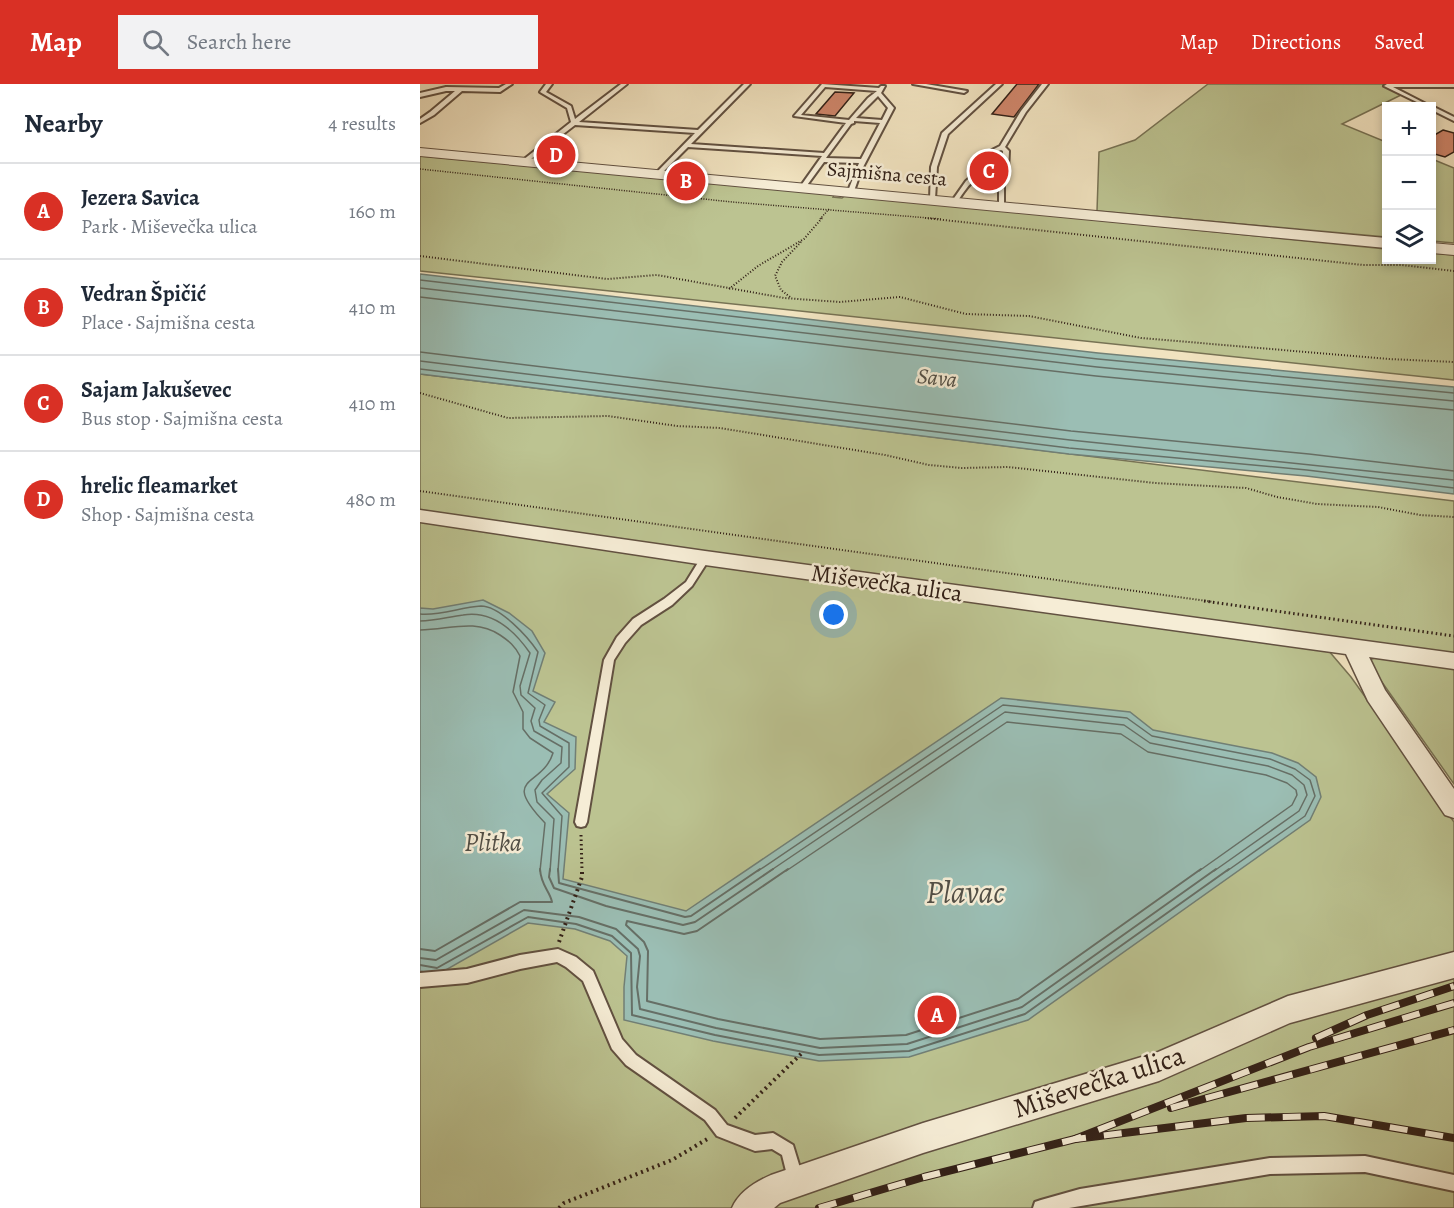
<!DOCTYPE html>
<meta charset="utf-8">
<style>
:root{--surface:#fff;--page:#f2f2f3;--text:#1f2937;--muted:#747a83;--line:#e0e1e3;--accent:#d93025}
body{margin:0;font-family:Alegreya,serif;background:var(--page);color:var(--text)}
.controls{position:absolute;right:18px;top:18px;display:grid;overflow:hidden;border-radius:0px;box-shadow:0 3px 9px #0003}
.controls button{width:54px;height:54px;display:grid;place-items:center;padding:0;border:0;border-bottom:2px solid var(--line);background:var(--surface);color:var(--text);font:30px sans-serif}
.you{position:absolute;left:414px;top:531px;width:21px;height:21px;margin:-15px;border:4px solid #fff;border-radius:50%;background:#1a73e8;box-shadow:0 0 0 9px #1a73e833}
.badge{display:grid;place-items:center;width:39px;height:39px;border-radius:50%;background:var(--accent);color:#fff;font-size:20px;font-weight:700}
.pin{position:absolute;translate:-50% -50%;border:3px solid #fff;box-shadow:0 2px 6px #0006}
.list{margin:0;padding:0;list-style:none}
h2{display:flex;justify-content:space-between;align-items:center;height:78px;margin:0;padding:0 24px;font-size:26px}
h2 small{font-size:20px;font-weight:400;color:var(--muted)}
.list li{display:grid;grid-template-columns:39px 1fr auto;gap:18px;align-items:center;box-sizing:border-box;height:96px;padding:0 24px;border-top:2px solid var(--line)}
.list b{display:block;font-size:22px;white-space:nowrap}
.list p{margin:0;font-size:20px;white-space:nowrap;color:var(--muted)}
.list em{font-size:20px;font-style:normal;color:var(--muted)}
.icon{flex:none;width:33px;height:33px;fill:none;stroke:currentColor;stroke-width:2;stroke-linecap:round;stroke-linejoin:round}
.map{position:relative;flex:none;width:1034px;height:1124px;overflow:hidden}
header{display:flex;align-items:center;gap:36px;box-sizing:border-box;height:84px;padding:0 30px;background:var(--accent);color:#fff}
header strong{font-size:28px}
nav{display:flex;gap:33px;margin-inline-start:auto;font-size:21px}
.search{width:420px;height:54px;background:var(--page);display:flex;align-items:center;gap:15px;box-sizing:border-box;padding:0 21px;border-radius:0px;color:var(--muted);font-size:22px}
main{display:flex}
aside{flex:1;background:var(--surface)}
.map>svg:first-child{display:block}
.green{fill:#bcc391;stroke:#777254;stroke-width:1.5}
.water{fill:#9bbeb4;stroke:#717f75;stroke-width:1.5}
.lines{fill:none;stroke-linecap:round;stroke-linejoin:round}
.shore-far1{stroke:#666f66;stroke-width:1.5}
.shore{stroke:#666f66;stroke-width:2}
.building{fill:#cf866b;stroke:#322017;stroke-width:1.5}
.service-casing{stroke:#625141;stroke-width:4}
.minor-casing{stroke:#625141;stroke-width:3}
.tertiary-casing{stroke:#625141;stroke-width:2}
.path-far3{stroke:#322017;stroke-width:1.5;stroke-dasharray:1 1.5;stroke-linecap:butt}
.path-far2{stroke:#322017;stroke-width:2;stroke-dasharray:1 2;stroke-linecap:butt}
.path-far1{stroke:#322017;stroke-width:3;stroke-dasharray:1.5 3;stroke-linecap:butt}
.path{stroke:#322017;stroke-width:4;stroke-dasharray:2 4;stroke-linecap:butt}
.service{fill:#f6edd6;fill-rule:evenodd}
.minor{fill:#f6edd6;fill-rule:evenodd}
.tertiary{fill:#f6edd6;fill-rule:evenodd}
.rail-casing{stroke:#322017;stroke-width:8}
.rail{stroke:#f6edd6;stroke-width:6;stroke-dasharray:18;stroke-linecap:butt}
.labels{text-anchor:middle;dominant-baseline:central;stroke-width:5;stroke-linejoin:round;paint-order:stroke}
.far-street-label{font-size:20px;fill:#322017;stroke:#f6edd6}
.far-water-label{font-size:22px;font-style:italic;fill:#524f46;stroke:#f6edd6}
.street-label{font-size:24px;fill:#322017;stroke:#f6edd6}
.water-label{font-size:26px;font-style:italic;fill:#524f46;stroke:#f6edd6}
.near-street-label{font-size:28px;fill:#322017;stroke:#f6edd6}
.near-water-label{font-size:32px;font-style:italic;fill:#524f46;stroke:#f6edd6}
</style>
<header>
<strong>Map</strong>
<div class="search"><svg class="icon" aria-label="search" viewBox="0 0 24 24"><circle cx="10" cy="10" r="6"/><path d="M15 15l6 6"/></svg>Search here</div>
<nav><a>Map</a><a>Directions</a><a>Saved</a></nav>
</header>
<main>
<aside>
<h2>Nearby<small>4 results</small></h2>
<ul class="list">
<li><span class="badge">A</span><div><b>Jezera Savica</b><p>Park · Miševečka ulica</p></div><em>160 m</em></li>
<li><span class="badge">B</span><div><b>Vedran Špičić</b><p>Place · Sajmišna cesta</p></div><em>410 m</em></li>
<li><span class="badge">C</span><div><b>Sajam Jakuševec</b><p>Bus stop · Sajmišna cesta</p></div><em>410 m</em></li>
<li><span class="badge">D</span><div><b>hrelic fleamarket</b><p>Shop · Sajmišna cesta</p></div><em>480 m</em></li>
</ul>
</aside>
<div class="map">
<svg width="1034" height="1124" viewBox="0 0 1034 1124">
<rect width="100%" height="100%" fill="#f1e3c0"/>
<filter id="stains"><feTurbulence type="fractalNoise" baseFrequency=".00333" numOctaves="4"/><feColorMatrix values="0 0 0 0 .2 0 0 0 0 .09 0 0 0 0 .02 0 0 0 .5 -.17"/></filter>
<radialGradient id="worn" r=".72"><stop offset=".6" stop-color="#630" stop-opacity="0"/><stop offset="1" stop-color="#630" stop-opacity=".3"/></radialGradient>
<g class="green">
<path d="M788,0H968L981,11L922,40L966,58V153L677,127L679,68L715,56Z"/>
<path d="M0,72L415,109L413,113L422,114L426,111L966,165V176H1012V169L1034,171V296L0,187Z"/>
<path d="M1012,75L1034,84V159L1012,157Z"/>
<path d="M0,290L1034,417V570L0,429Z"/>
<path d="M0,438L908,566L931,593L1034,738V1124H0Z"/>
<path d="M957,573L1034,584V700L947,577Z"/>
</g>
<g class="water">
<path d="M0,190L678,269L1034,303V410L886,392L649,370L0,290Z"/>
<path d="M63,516L89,529L112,547L125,569L113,607L135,618L124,638L156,653L155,685L127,710L149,729L143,795L266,827L581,614L710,628L733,646L852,669L878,679L896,693L901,713L890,736L608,936L489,973L399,977L293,957L204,936V903L207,872L190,857L155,845L108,839L17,891L0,887V524L13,525Z"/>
</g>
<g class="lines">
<g class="shore-far1">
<path d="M0,196L678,275L1034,309"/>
<path d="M0,204L677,283L1034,317"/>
<path d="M0,213L676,292L1034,326"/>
<path d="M0,268L651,347L889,370L1034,387"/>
<path d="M0,277L650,356L1034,396"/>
<path d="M0,285L649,364L887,386L1034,404"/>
<path d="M0,530C21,532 40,523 61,522C80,522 108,553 118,568L108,609L125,621L119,636L120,642L149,659V683L122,709L142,732L138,787"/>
<path d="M0,537C15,537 28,533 43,531C72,526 94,546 110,569L100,602L101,611L115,624L111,637L114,647L142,663L141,679L122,696L115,706L117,718L134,735L130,787"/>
<path d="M0,546C29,546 54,534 80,551C89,557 95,562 100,572L93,608L103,628V645L110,654L133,669C122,704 79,691 125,739L120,787"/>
<path d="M338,787L583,621L707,634L732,652L850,675L875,685L890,696L895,712L885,732L807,787"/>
<path d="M350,787L585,628L704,641L730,659L848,682L872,691L884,701L887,711L879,727L794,787"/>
<path d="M366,787L587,638L701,650L728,668L846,691L867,699L876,706L877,711L872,721L779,787"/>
</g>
<g class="shore">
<path d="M130,785L129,793L134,804L186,822L263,841L275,838L353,785"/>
<path d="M138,785L139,799L265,833L271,832L340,785"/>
<path d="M368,785L277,847L264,850L207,837L206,841L224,858L228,867L227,917L298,935L400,955L486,951L598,915L781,785"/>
<path d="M0,865L15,867L100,818H132C130,807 121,802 120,785"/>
<path d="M0,874L16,876L104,826L159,833L196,845L218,865L220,872L217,903L220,925L296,944L400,964L487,960L602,923L796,785"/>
<path d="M0,881L17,884L108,833L156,840L192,852L211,869L212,931L295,951L399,971L489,967L605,930L809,785"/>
</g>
</g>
<g class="building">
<path d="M597,0H619L594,33L572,30Z"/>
<path d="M415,8L434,9L415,32L396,30Z"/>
<path d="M1023,46L1034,49V68L1025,73L1011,69V53Z"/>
</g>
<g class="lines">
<g class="service-casing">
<g id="service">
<path d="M86,0H92L80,8L42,7L14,31L0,39V35L10,28L35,7H26L0,13V9L26,3L79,4Z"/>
<path d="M126,0H132L126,8L151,22L155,35L201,0H207L159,38L278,46L324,0H330L271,60L404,69L426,39L374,32L402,0L459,4L461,2H465L461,9L474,24L441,87L434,107L431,109L428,107L439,79L404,78L385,104H381L380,103L402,72L268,63L240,91H236V89L275,49L155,41L107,78H103V76L151,38L147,24L120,8ZM405,3L457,7L448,14L429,36L381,31ZM458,12L468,24L462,36L436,34ZM434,37L460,39L441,75L406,74L431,40L434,39Z"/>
<path d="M493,0H506L547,7L544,9Z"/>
<path d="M576,0H582L528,50L517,83L515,115L510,116L511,83L522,49Z"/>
<path d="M622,0H628L606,28L585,63L589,67L588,87L584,92V123L579,122V94C557,85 548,102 537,118H533L532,117L546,97L554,90L572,66L580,62L601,27ZM581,66L583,67L582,87L580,90L561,88L576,68Z"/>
<path d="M1034,0V3H973L1010,22H1005L964,2L967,0Z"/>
<path d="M1012,22L1034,33V37L1012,26Z"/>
<path d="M285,471L290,474L272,502L252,521L221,541L205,559L194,576L167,738L165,742L161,743L157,742L155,738L184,576L197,553L213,535L244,515L266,498L282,472Z"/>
<path d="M138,865L156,873L173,887L202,955L216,971L295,1026L307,1041L335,1051L353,1049L373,1061L384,1097L382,1103L376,1105L370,1103L362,1071L352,1065L335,1067L297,1052L285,1036L206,981L192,965L163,897L146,883L137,878L100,885L47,899L0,903V889L47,885L100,871Z"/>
<path d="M945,1072L1034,1091V1107L945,1088L850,1090L649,1124H613L615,1118L621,1116L660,1105L850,1074Z"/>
</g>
</g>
<g class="minor-casing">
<g id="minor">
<path d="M0,426L285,467L1034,569V585L949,573L965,606L1034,705V734L1025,731L948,617L926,570L285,481L0,438Z"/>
<path d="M1034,868V894L870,939L739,997L503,1069L360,1119L354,1124H312C319,1108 335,1098 351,1091L503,1039L738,968L868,912Z"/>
</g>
</g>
<g class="tertiary-casing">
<g id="tertiary">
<path d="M0,64L966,154V164L0,72Z"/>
<path d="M1012,159L1034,161V171L1012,169Z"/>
</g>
</g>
<g class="path-far3">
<path d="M0,85L312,118L521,135"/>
<path d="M400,135L409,125"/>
</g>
<g class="path-far2">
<path d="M505,134L943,181H982L1034,187"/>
<path d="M0,172L187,195L237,191L364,214L420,218L480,213L546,230L609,232L721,254L969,275L1034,278"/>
<path d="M309,205L338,182L384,155L402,134"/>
<path d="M370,213L361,206L355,192L362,178L381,158"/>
<path d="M0,309L88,334L188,332L257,342L300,344L465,371L509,381L542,384L588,383L735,399L826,404L857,413L897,420L958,423L1000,431L1034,433"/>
<path d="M0,407L794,518"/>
</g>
<g class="path-far1">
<path d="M784,517L1034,552"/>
<path d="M161,751L162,787"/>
</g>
<g class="path">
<path d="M139,858L162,793V785"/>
<path d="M315,1034L383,968"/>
<path d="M139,1124L144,1119L252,1076L289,1054"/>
</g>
<use href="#service" class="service"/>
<use href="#minor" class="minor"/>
<use href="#tertiary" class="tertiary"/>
<g class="rail-casing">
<g id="rail">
<path d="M1034,919L889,963L655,1055L826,1034L904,1032L1034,1054"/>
<path d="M896,954L947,931L1034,902"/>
<path d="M751,1024L1034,946"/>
<path d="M399,1124L504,1093L663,1053"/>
</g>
</g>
<use href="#rail" class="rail"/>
</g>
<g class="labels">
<g class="far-street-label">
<text transform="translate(467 90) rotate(5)">Sajmišna cesta</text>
</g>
<g class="far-water-label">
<text transform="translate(517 294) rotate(6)">Sava</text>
</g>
<g class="street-label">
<text transform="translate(467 499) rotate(8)">Miševečka ulica</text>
</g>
<g class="water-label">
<text x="73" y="758">Plitka</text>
</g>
<g class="near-street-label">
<text transform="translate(679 998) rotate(-18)">Miševečka ulica</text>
</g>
<g class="near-water-label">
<text x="545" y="808">Plavac</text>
</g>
</g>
<rect width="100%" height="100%" filter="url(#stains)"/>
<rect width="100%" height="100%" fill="url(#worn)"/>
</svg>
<div class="controls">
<button>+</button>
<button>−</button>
<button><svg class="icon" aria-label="layers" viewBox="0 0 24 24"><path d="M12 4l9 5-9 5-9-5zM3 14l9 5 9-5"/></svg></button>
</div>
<div class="you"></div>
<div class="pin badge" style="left:517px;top:931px">A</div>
<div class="pin badge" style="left:266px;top:97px">B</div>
<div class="pin badge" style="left:569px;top:87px">C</div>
<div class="pin badge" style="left:136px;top:71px">D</div>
</div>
</main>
